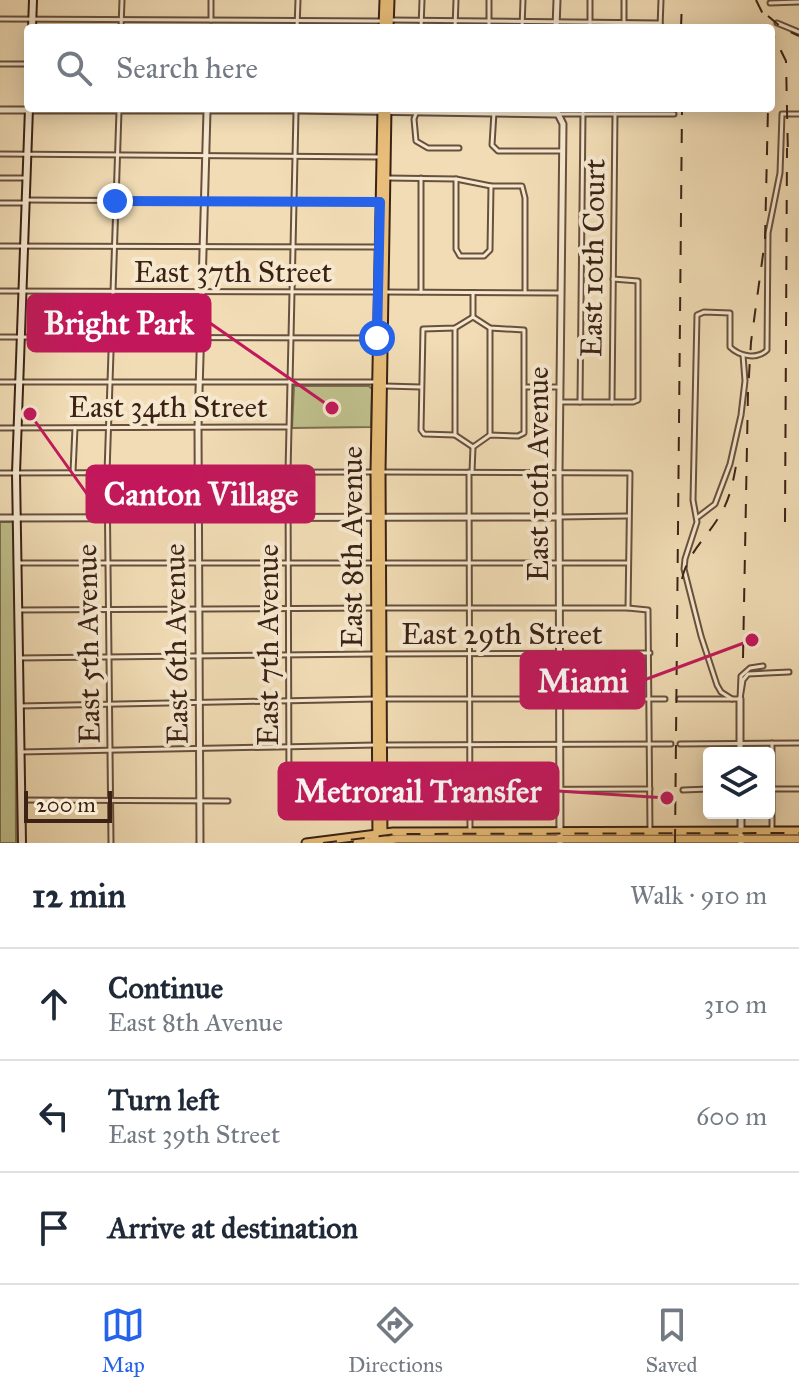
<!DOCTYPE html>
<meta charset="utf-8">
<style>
:root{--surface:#fff;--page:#f2f2f3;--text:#1f2937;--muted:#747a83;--line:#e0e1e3;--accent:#2563eb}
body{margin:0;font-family:"IM FELL Great Primer",serif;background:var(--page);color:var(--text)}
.controls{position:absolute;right:24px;bottom:24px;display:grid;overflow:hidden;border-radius:8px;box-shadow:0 4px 20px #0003}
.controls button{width:72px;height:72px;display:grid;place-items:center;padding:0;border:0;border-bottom:2px solid var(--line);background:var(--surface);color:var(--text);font:40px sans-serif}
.scale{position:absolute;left:24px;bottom:20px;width:88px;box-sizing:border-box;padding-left:8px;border:4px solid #3b2215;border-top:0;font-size:22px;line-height:28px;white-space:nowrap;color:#3b2215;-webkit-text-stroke:6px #f6e8cf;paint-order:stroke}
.stop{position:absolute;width:24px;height:24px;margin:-18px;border:6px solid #2563eb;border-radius:50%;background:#fff}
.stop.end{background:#2563eb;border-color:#fff;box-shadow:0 2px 8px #0008}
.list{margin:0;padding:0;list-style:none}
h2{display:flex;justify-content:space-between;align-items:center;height:104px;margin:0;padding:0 32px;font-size:34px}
h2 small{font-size:26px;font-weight:400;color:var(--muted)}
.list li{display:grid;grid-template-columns:52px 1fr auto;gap:24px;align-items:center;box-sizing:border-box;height:112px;padding:0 32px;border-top:2px solid var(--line)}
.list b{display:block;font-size:30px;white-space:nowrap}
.list p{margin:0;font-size:26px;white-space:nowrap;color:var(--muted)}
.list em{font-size:26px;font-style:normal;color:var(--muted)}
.icon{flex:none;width:44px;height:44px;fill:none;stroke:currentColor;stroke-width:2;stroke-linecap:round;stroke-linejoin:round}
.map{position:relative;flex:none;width:799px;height:843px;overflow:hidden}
.search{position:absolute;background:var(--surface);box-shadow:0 4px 20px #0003;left:24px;right:24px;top:24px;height:88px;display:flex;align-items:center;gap:20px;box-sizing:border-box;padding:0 28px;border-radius:8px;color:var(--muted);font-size:30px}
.sheet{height:440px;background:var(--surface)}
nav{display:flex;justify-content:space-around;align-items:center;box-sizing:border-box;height:112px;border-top:2px solid var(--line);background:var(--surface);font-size:22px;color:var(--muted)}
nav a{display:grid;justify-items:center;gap:4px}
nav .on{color:var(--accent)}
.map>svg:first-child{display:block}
.green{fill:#bebf8b;stroke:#7c7050;stroke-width:2}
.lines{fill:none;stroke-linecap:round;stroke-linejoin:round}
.minor-casing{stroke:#68503d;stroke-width:7}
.tertiary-casing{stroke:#68503d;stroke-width:9}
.secondary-casing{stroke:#3b2215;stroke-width:10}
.primary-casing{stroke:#3b2215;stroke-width:11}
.minor{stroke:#f6e8cf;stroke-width:3}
.tertiary{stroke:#f6e8cf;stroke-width:5}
.secondary{stroke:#f6e8cf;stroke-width:6}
.primary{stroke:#e8be7a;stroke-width:7}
.rail{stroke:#3b2215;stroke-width:2;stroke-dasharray:14 14;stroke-linecap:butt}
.route{stroke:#2563eb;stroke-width:10}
.labels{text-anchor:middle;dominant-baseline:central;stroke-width:8;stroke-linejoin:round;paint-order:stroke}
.street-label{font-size:30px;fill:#3b2215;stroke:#f6e8cf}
.leader{fill:none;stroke:#c2185b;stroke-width:3}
.callout-dot{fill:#c2185b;stroke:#f6e8cf;stroke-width:3}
.callout{fill:#c2185b;stroke:#c2185b;stroke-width:3}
.callout-label{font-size:32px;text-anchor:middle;font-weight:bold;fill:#fff}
</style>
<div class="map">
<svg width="799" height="843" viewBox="0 0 799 843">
<rect width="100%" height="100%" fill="#f1dcb5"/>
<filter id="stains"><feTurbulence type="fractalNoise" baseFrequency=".0025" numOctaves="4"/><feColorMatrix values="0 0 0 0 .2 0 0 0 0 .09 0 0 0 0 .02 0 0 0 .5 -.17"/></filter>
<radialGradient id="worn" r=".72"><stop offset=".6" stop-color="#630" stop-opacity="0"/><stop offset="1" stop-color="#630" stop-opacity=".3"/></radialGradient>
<g class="green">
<path d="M294,386H369L372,389L371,427L292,428Z"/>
<path d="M0,522H15L16,843H0Z"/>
</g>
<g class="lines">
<g class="minor-casing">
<g id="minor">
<path d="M211,0V20"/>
<path d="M770,3L799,2"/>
<path d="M0,19L380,21"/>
<path d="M392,20L660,23"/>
<path d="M777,23L799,32"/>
<path d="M121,28L122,0"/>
<path d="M297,28L298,0"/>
<path d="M421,28L422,0"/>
<path d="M455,28L456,0"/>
<path d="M489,28V0"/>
<path d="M522,28L523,0"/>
<path d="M590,28V0"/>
<path d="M624,28V0"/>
<path d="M660,28L661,0"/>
<path d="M0,64H28"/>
<path d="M418,108L414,119L416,141L428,148H459"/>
<path d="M296,112L288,473L289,795L294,799L376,790"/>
<path d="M494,112L492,145L498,151H562"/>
<path d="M558,114H674"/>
<path d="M0,154L380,157"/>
<path d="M0,178H24"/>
<path d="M388,178L456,179L491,186H522L525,198V291"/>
<path d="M456,179V249L460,256H484L490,250L491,186"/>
<path d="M26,200L378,202"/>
<path d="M0,203H24"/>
<path d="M0,246L376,247"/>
<path d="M0,291L376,292"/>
<path d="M384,292L560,293"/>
<path d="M421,292V178"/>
<path d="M473,317L490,328L524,330V433L518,436L490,435L473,447L455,435L424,434L421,430L423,329L455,328Z"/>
<path d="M473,317V293"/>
<path d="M490,328V435"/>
<path d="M0,337L375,338"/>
<path d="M0,382H374"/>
<path d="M385,386L421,387"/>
<path d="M526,387H558"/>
<path d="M560,402H633L638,400V281L613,279"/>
<path d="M580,402L583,113"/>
<path d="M612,402L615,114"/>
<path d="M0,428L288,427"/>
<path d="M455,435V328"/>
<path d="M73,472L75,428"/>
<path d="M381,472L630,473L628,608"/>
<path d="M469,472L470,831"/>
<path d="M472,472L473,447"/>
<path d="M0,473L373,472"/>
<path d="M559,517L627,516"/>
<path d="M698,517L715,504L730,464L741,415L745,381L743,355"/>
<path d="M17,563H373"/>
<path d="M385,563H627"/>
<path d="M381,608H628L648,610L650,831"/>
<path d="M18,610L374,608"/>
<path d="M382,654L650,653"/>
<path d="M19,658L375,654"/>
<path d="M383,699H665"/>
<path d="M679,699H740"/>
<path d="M732,699L721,692L717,685L701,636L684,569L685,559L697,522L693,500L697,315L704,312L730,313V347C739,356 757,360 767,350L768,233L780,173L782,114H799"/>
<path d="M740,699L743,680L748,674L789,672"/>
<path d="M740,699L741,676L750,668L763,666"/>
<path d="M19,706L375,699"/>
<path d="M772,743V831"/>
<path d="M680,744L799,743"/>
<path d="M383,745L671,744"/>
<path d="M20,752L376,745"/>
<path d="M769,789H799"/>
<path d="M384,790L650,789"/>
<path d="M683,790L709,789"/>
<path d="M21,800L228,801"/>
<path d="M111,843L107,473L119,111"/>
</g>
</g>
<g class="tertiary-casing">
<g id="tertiary">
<path d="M556,28L557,0"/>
<path d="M555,108L563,124L559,472L560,843"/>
<path d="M0,110H296L557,114"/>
<path d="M0,518L559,517"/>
<path d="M740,699V753"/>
<path d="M741,813V843"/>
<path d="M200,843L198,427L207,111"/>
</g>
</g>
<g class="secondary-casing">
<g id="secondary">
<path d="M32,28L33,0"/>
<path d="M22,843L16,473L29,108"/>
</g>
</g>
<g class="primary-casing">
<g id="primary">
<path d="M383,28L384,0"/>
<path d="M389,28L390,0"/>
<path d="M306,843L393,832L799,831"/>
<path d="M357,843L397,839H799"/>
<path d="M377,843L375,472L382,108"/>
<path d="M383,843L381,472L387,108"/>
</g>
</g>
<use href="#minor" class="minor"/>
<use href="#tertiary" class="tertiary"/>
<use href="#secondary" class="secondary"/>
<use href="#primary" class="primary"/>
<g class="rail">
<path d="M756,0L786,61L788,157"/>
<path d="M768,16L782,28L799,36"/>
<path d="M681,28L682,0"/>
<path d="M785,522L787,148"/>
<path d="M682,579C687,555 704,540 717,520C731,500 734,477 738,454"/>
<path d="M743,658L748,392L751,342L765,240L768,108"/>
<path d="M323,843L397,834L799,833"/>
<path d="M675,843L682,108"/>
</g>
</g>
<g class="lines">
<path class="route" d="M115,201L380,202L377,338"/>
</g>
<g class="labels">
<g class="street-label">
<text transform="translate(593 258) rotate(-89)">East 10th Court</text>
<text x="233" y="272">East 37th Street</text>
<text x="168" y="407">East 34th Street</text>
<text transform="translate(538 474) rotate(-90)">East 10th Avenue</text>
<text transform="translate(352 547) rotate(-90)">East 8th Avenue</text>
<text x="502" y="634">East 29th Street</text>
<text transform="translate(88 644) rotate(-91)">East 5th Avenue</text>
<text transform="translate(176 644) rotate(-91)">East 6th Avenue</text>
<text transform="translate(268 645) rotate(-90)">East 7th Avenue</text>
</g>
</g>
<path class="leader" d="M332 408L210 323M30 414L87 494M752 640L644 680M667 798L558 791"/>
<g class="callout-dot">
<circle cx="332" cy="408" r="8"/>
<circle cx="30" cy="414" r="8"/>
<circle cx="752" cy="640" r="8"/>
<circle cx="667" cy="798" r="8"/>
</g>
<g class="callout">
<rect x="28" y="295" width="182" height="56" rx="8"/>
<rect x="87" y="466" width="227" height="56" rx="8"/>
<rect x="521" y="652" width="123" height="56" rx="8"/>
<rect x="279" y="763" width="279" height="56" rx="8"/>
</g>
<g class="callout-label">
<text x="119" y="334">Bright Park</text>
<text x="201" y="505">Canton Village</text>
<text x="583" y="692">Miami</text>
<text x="418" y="802">Metrorail Transfer</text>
</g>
<rect width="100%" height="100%" filter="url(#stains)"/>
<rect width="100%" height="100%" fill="url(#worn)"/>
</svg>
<div class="controls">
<button><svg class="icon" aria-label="layers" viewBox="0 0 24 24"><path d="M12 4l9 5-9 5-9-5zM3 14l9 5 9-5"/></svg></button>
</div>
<div class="scale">200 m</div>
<div class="stop" style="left:377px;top:338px"></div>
<div class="stop end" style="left:115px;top:201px"></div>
<div class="search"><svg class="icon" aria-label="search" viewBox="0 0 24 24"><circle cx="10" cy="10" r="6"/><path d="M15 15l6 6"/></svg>Search here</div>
</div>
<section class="sheet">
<h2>12 min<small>Walk · 910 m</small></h2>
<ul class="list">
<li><svg class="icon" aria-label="ahead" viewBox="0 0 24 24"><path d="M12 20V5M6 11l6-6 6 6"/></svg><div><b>Continue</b><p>East 8th Avenue</p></div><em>310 m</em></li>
<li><svg class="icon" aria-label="left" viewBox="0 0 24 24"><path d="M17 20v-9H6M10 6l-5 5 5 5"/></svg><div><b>Turn left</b><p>East 39th Street</p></div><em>600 m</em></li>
<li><svg class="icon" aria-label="arrive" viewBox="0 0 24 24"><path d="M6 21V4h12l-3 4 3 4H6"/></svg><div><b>Arrive at destination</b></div></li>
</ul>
</section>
<nav>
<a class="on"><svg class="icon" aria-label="map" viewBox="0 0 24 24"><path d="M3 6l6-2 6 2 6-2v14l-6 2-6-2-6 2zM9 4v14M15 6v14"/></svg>Map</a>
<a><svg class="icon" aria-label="directions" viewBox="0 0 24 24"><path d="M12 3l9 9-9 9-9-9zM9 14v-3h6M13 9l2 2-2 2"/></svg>Directions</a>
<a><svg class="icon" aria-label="saved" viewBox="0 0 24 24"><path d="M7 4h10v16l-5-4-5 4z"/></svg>Saved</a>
</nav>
